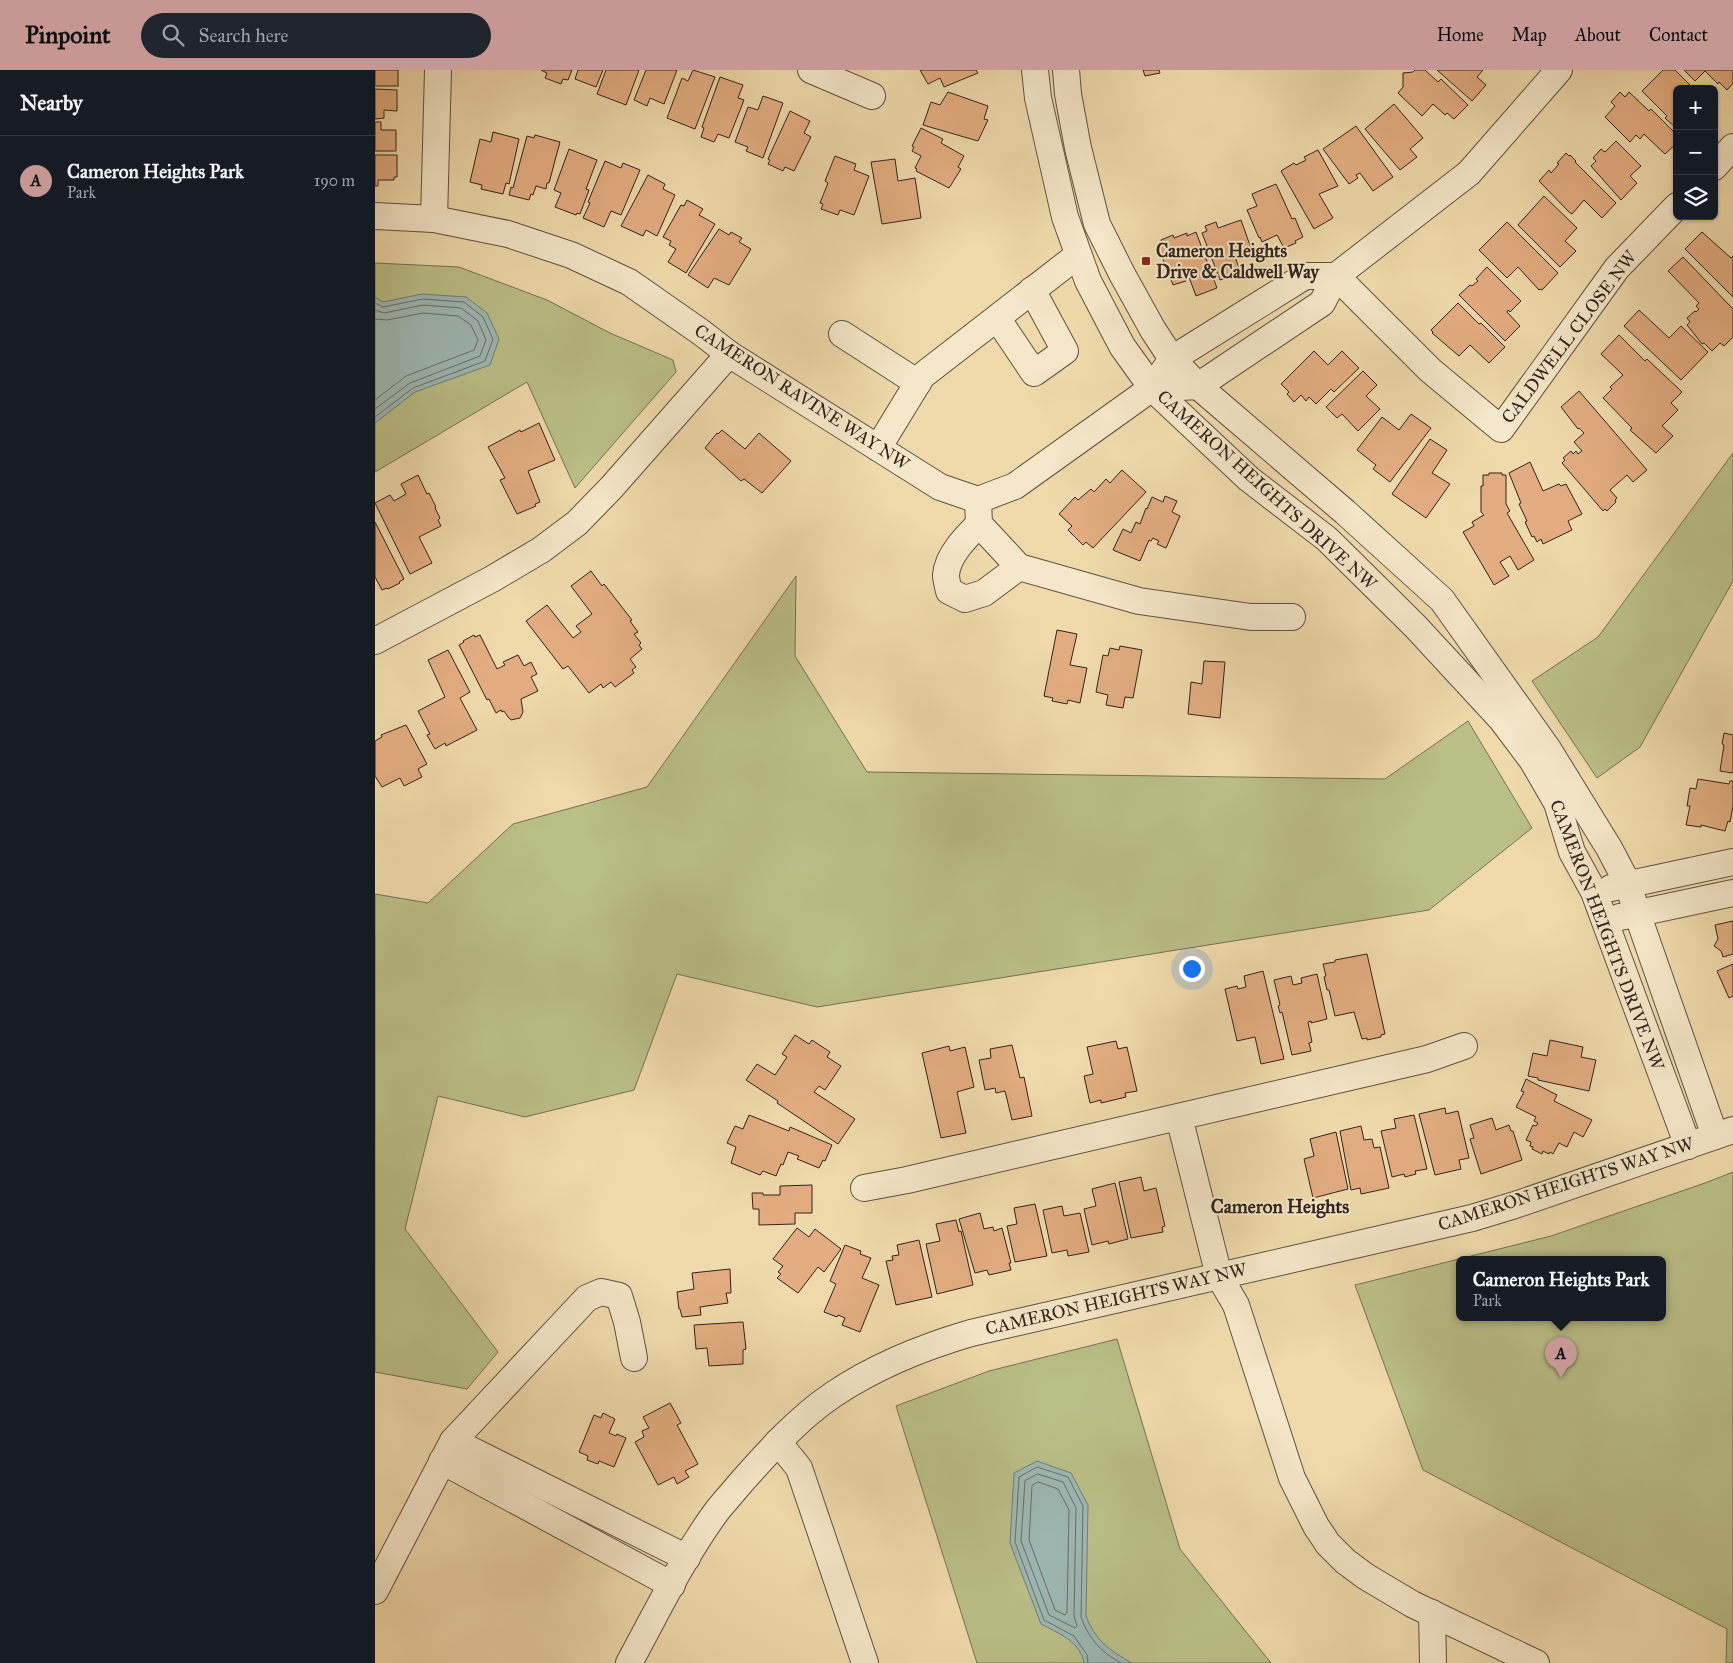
<!DOCTYPE html>
<meta charset="utf-8">
<style>
:root{--surface:#171b24;--page:#20242c;--text:#f1f3f6;--muted:#9ea1a6;--line:#363941;--accent:#c59692}
body{margin:0;font-family:"IM FELL Great Primer",serif;background:var(--page);color:var(--text)}
.controls{position:absolute;right:15px;top:15px;display:grid;overflow:hidden;border-radius:8px;box-shadow:0 1px 4px #0004}
.controls button{width:45px;height:45px;display:grid;place-items:center;padding:0;border:0;border-bottom:1px solid var(--line);background:var(--surface);color:var(--text);font:25px sans-serif}
.you{position:absolute;left:816px;top:898px;width:18px;height:18px;margin:-12px;border:4px solid #fff;border-radius:50%;background:#1a73e8;box-shadow:0 0 0 8px #1a73e833}
.badge{display:grid;place-items:center;width:32px;height:32px;border-radius:50%;background:var(--accent);color:#111;font-size:16px;font-weight:700}
.pin{position:absolute;translate:-50% -41px;filter:drop-shadow(0 1px 2px #0008)}
.pin::after{content:'';position:absolute;top:26px;width:18px;height:15px;background:inherit;clip-path:polygon(0 0,100% 0,50% 100%)}
.popup{position:absolute;left:1081px;top:1186px;width:210px;height:65px;box-sizing:border-box;display:grid;place-content:center;border-radius:8px;background:var(--surface);filter:drop-shadow(0 1px 4px #0005);font-size:16px;white-space:nowrap;color:var(--muted)}
.popup b{font-size:19px;color:var(--text)}
.popup::after{content:'';position:absolute;left:50%;top:100%;margin-left:-10px;border:10px solid transparent;border-top-color:var(--surface)}
.list{margin:0;padding:0;list-style:none}
h2{display:flex;justify-content:space-between;align-items:center;height:65px;margin:0;padding:0 20px;font-size:21px}
h2 small{font-size:16px;font-weight:400;color:var(--muted)}
.list li{display:grid;grid-template-columns:32px 1fr auto;gap:15px;align-items:center;box-sizing:border-box;height:90px;padding:0 20px;border-top:1px solid var(--line)}
.list b{display:block;font-size:19px;white-space:nowrap}
.list p{margin:0;font-size:16px;white-space:nowrap;color:var(--muted)}
.list em{font-size:16px;font-style:normal;color:var(--muted)}
.icon{flex:none;width:28px;height:28px;fill:none;stroke:currentColor;stroke-width:2;stroke-linecap:round;stroke-linejoin:round}
.map{position:relative;flex:none;width:1358px;height:1593px;overflow:hidden}
header{display:flex;align-items:center;gap:30px;box-sizing:border-box;height:70px;padding:0 25px;background:var(--accent);color:#111}
header strong{font-size:24px}
nav{display:flex;gap:28px;margin-inline-start:auto;font-size:18px}
.search{width:350px;height:45px;background:var(--page);display:flex;align-items:center;gap:12px;box-sizing:border-box;padding:0 18px;border-radius:28px;color:var(--muted);font-size:19px}
main{display:flex}
aside{flex:1;background:var(--surface)}
.map>svg:first-child{display:block}
.green{fill:#bbbf88;stroke:#767152;fill-rule:evenodd}
.water{fill:#9db8b3;stroke:#727c77}
.lines{fill:none;stroke-linecap:round;stroke-linejoin:round}
.shore{stroke:#676e68;stroke-width:1}
.building{fill:#e3ad81;stroke:#31231d}
.minor-casing{stroke:#615141;stroke-width:28}
.minor{stroke:#f5e7c9;stroke-width:26}
.poi-dot{fill:#8f2418;stroke:#f5e7c9;stroke-width:2}
.labels{text-anchor:middle;dominant-baseline:central;stroke-width:4;stroke-linejoin:round;paint-order:stroke}
.poi-label{font-size:18px;font-weight:bold;fill:#31231d;stroke:#f5e7c9;text-anchor:start}
.street-label{font-size:18px;fill:#31231d;stroke:#f5e7c9}
.neighbourhood-label{font-size:19px;font-weight:bold;fill:#31231d;stroke:#f5e7c9}
</style>
<header>
<strong>Pinpoint</strong>
<div class="search"><svg class="icon" aria-label="search" viewBox="0 0 24 24"><circle cx="10" cy="10" r="6"/><path d="M15 15l6 6"/></svg>Search here</div>
<nav><a>Home</a><a>Map</a><a>About</a><a>Contact</a></nav>
</header>
<main>
<aside>
<h2>Nearby<small></small></h2>
<ul class="list">
<li><span class="badge">A</span><div><b>Cameron Heights Park</b><p>Park</p></div><em>190 m</em></li>
</ul>
</aside>
<div class="map">
<svg width="1358" height="1593" viewBox="0 0 1358 1593">
<rect width="100%" height="100%" fill="#f0daac"/>
<filter id="stains"><feTurbulence type="fractalNoise" baseFrequency=".004" numOctaves="4"/><feColorMatrix values="0 0 0 0 .2 0 0 0 0 .09 0 0 0 0 .02 0 0 0 .5 -.17"/></filter>
<radialGradient id="worn" r=".72"><stop offset=".6" stop-color="#630" stop-opacity="0"/><stop offset="1" stop-color="#630" stop-opacity=".3"/></radialGradient>
<g class="green">
<path d="M0,193L84,197L172,230L235,263L298,290L301,302L200,418L152,312L0,402Z"/>
<path d="M1358,383V511L1265,677L1222,708L1157,611L1223,567Z"/>
<path d="M421,506L420,586L492,702L1010,709L1093,651L1157,758L1054,840L442,937L302,904L259,1020L150,1047L63,1026L30,1159L123,1282L92,1319L0,1302V824L53,833L138,754L272,717Z"/>
<path d="M1358,1102V1593H1351L1352,1559L1048,1400L980,1215L1176,1166L1330,1113ZM1085,1189H1287V1247H1085Z"/>
<path d="M742,1269L805,1479L896,1593H602L521,1336L614,1301Z"/>
</g>
<g class="water">
<path d="M47,224L91,227L112,243L124,269L115,295L40,322L0,353V227L8,232Z"/>
<path d="M662,1391L696,1403L713,1435L711,1546C720,1570 735,1581 757,1593H709C705,1571 683,1563 666,1554L635,1473L639,1403Z"/>
</g>
<g class="lines">
<g class="shore">
<path d="M0,233L8,237L48,229L89,232L108,247L118,269L110,291L38,318L0,347"/>
<path d="M0,240L9,243L48,235L86,238L103,251L111,270L105,286L35,313L0,339"/>
<path d="M0,249L12,250L48,243L83,246L96,255L103,270L99,280L31,306L0,330"/>
<path d="M663,1404L688,1412L701,1438L699,1546L702,1556L700,1558L674,1545L646,1471L650,1411Z"/>
<path d="M663,1412L683,1419L694,1440L692,1542L690,1545L680,1540L654,1470L657,1416Z"/>
<path d="M713,1593L712,1585L699,1566L669,1550L640,1472L644,1407L662,1397L693,1407L708,1436L706,1547C713,1568 727,1583 746,1593"/>
</g>
</g>
<g class="building">
<rect x="0" y="0" width="23" height="16"/>
<path d="M166,0H197L193,10L188,9L186,14L170,8L172,3Z"/>
<path d="M203,0H228L221,17L200,9Z"/>
<path d="M231,0H264L251,35L222,24Z"/>
<path d="M271,0H302L289,34L275,28L272,36L259,30Z"/>
<path d="M318,0L340,7L320,59L292,48L307,8L313,11Z"/>
<path d="M545,0H601L603,3L569,17L565,8L553,14Z"/>
<path d="M768,0H784L785,3L770,6Z"/>
<path d="M1040,0H1050L1063,12L1066,9L1093,35L1079,49L1072,43L1070,45L1058,34L1047,46L1023,23L1028,17V3L1038,2Z"/>
<path d="M1062,0H1108L1102,7L1111,15L1097,31Z"/>
<path d="M1288,0H1300L1315,15L1312,18L1314,19H1302V59L1290,48L1292,46L1267,21Z"/>
<path d="M1309,0H1358V13L1352,20L1344,12L1343,14L1330,1L1320,11Z"/>
<path d="M345,7L368,15L363,28L369,30L354,68L343,64L339,72L326,67L329,58L327,57Z"/>
<path d="M0,19L22,20V41L9,40V48L0,49Z"/>
<path d="M573,22L613,36L609,49L613,50L603,71L548,55L556,32L565,35Z"/>
<path d="M1245,22L1250,27L1254,22L1274,41L1276,39L1302,65V73L1290,84L1269,64L1265,69L1261,65L1255,72L1230,47L1240,36L1236,32Z"/>
<path d="M388,26L408,33L388,88L371,81L373,77L360,72L373,37L383,40Z"/>
<path d="M1019,34L1048,68L1035,79L1042,87L1025,100L990,59Z"/>
<path d="M415,41L435,51L429,63L436,67L419,101L410,97L408,101L393,94L395,90L393,89Z"/>
<path d="M0,52H6V60H21V81H0Z"/>
<path d="M981,56L1018,107L998,121L985,103L981,105L983,108L974,114L948,79Z"/>
<path d="M546,58L568,69L566,73L589,86L583,97L586,99L574,118L541,101L542,99L540,98L546,86L537,81L539,77L537,76Z"/>
<path d="M118,62L144,69L134,114L131,113L128,124L106,119L107,115L95,112L105,69L116,72Z"/>
<path d="M160,65L185,72L174,113H172L171,119L161,116L158,125L156,124L154,130L134,125L136,117L138,118L152,66L159,68Z"/>
<path d="M1241,71L1266,96L1255,106L1262,113L1246,130L1216,96L1221,91L1218,88L1226,79L1230,82Z"/>
<path d="M194,79L222,90L211,119L214,120L205,144L202,143L201,145L180,137L186,123L179,120Z"/>
<path d="M943,80L963,116L944,124L958,148L939,159L906,101L919,93L921,95L931,90L929,87Z"/>
<path d="M1191,83L1194,86L1195,85L1201,91L1200,92L1241,133L1227,148L1209,130L1197,144L1194,142L1164,111L1174,100L1176,103L1184,94L1182,93Z"/>
<path d="M0,85H22V107H19V110H3V116H0Z"/>
<path d="M460,86L481,94L479,100L494,106L479,145L465,140L463,145L446,139L448,134L445,133L453,113L450,111Z"/>
<path d="M520,89L523,111L540,108L546,148L507,154L496,92Z"/>
<path d="M230,91L246,98L248,93L265,100L246,145L236,141L229,157L208,148L215,133L213,132Z"/>
<path d="M273,105L290,114L288,119L300,125L282,166L271,160L268,166L246,156Z"/>
<path d="M901,114L917,149L920,148L928,167L920,171L921,173L909,178L902,165L887,172L885,167L884,168L872,140L882,136L877,124Z"/>
<path d="M1169,126L1202,158L1190,171L1201,181L1185,197L1143,155Z"/>
<path d="M312,130L328,139L324,145L340,154L311,203L293,192L301,179L294,175L296,171L288,167L306,135L309,136Z"/>
<path d="M866,150L877,181L860,187L866,203L845,210L827,163L832,161L830,156L841,152L843,158Z"/>
<path d="M1132,152L1183,203L1167,220L1165,219L1164,220L1143,197L1132,208L1104,180Z"/>
<path d="M344,159L354,165L356,162L367,168L364,172L376,179L354,215L339,208L333,218L313,205Z"/>
<path d="M821,162L842,218L821,226L814,207L810,209L811,211L798,215L782,174L787,172L786,170L798,165L799,168L812,163V166Z"/>
<path d="M1327,162L1356,188L1358,186V227L1310,179Z"/>
<path d="M1308,187L1358,239V267L1349,276L1345,273L1337,281L1329,273L1327,274L1312,255L1315,252L1312,248L1320,241L1321,242L1324,239L1321,236L1324,233L1293,201Z"/>
<path d="M1112,197L1146,231L1135,242L1133,240L1132,242L1145,256L1130,271L1084,225L1095,215L1097,216L1103,211L1101,209Z"/>
<path d="M1083,233L1104,254L1106,253L1130,277L1114,293L1095,275L1084,286L1057,263L1058,262L1056,260Z"/>
<path d="M1264,240L1294,268L1306,256L1333,282L1306,310L1249,256Z"/>
<path d="M1244,265L1270,291L1272,289L1307,322L1296,333L1303,340L1287,356L1298,366L1281,383L1255,360L1257,358L1228,328L1237,319L1235,317L1248,305L1226,284Z"/>
<path d="M939,281L953,295L967,281L984,298L959,322L956,319L941,334L934,327L931,331L926,325L919,332L912,324L914,322L906,314Z"/>
<path d="M988,301L1002,315L991,326L1005,339L983,361L967,344L962,348L951,337Z"/>
<path d="M1204,321L1272,400L1258,412L1252,405L1235,420L1242,428L1240,430L1241,432L1232,441L1230,439L1228,441L1187,393L1190,390L1188,388L1196,381L1198,384L1201,381L1203,384L1207,381L1199,372L1209,363L1204,358L1203,359L1186,337Z"/>
<path d="M1036,344L1056,358L1015,412L998,399L1001,395L982,380L1007,347L1024,360Z"/>
<path d="M164,353L180,390L153,401L165,432L160,434L161,436L142,444L125,410L130,408L113,377L145,360L146,362Z"/>
<path d="M347,360L370,379L384,363L416,391L387,423L369,409L366,411L330,378L342,363L343,364Z"/>
<path d="M1055,369L1072,380L1057,403L1075,414L1051,448L1017,424Z"/>
<path d="M1155,392L1168,421L1184,414L1186,416L1191,414L1207,444L1193,451L1197,460L1168,474L1166,469L1162,472L1159,466L1157,467L1150,452L1152,451L1144,434L1146,433L1134,403Z"/>
<path d="M747,400L771,422L718,478L711,472L708,475L693,460L697,456L684,444L700,427L703,430L716,419L719,422L731,409L735,413Z"/>
<path d="M1114,403H1127V405H1131V434L1135,441L1132,443L1159,490L1143,500L1135,486L1125,492L1134,506L1119,515L1088,462L1099,456L1097,452L1109,445L1106,442V416H1108V405H1114Z"/>
<path d="M43,405L52,424L54,423L61,437L60,438L65,448L63,450L66,456L44,467L57,493L35,504L0,433L15,425L19,431L31,424L26,414Z"/>
<path d="M790,426L802,431L797,442L805,446L791,478L782,474L784,471L778,468L776,471L774,470L765,491L738,480L748,459L756,463L761,452L765,454L771,438L772,439L777,427L788,432Z"/>
<path d="M0,452L29,509L24,512L25,513L13,519L12,518L7,520L0,507Z"/>
<path d="M216,501L227,516L229,514L257,550L255,551L263,562L259,564L266,573L264,575L267,579L255,589L261,597L257,600L259,603L240,617L236,612L228,618L226,614L214,623L193,596L188,599L151,551L172,535L198,568L206,562L201,556L217,544L196,516Z"/>
<path d="M682,560L702,564L695,595L712,598L705,633L693,630L692,634L677,631L678,628L669,626Z"/>
<path d="M99,565L100,567L105,565L122,599L130,595L128,592L143,585L149,596L156,592L162,604L156,607L163,621L146,629L148,642L145,648L136,650L133,647L129,641L127,642L126,640L121,643L114,629L112,630L84,575L89,572L88,571Z"/>
<path d="M745,576L767,580L758,628L750,627L748,638L731,635L733,625L721,622L728,585L733,586L735,578L744,580Z"/>
<path d="M73,580L95,622L85,628L102,660L71,676L70,673L60,679L52,665L55,664L43,641L70,627L53,590Z"/>
<path d="M829,591L850,592L845,648L813,644L816,612L827,614Z"/>
<path d="M31,655L52,694L43,699L47,707L29,716L25,708L7,717L0,706V671L7,667L6,665Z"/>
<path d="M1349,663L1358,665V703L1345,701L1349,675L1347,674Z"/>
<path d="M1323,709L1354,714L1355,711H1358V736L1355,752L1353,751L1350,761L1326,755V757L1311,755L1315,736H1312L1315,718L1321,719Z"/>
<path d="M1358,851V884L1348,887L1346,881L1339,876L1343,869L1340,855Z"/>
<path d="M992,884L1010,964L1006,965V967L992,970V968L987,969L979,942L960,946L954,920H952L949,907L951,906L948,894L960,892V890Z"/>
<path d="M1358,894V926L1354,928L1342,901Z"/>
<path d="M888,901L909,989L886,994L880,967L862,971L850,919L862,916L863,919L871,917L869,906Z"/>
<path d="M942,904L952,949L936,953V951L933,952L937,972L934,973L936,981L917,985L907,942L905,943L903,936L905,935L899,910L916,906L918,915L927,913L926,908Z"/>
<path d="M420,965L434,974L437,970L455,982L452,987L466,996L450,1020L444,1016L439,1022L480,1049L463,1074L402,1033L403,1031L371,1010L382,994L400,1005L412,987L407,984Z"/>
<path d="M1175,970L1208,977L1206,987L1221,990L1214,1021L1163,1010V1008L1153,1006L1158,983L1172,986Z"/>
<path d="M741,971L743,979L752,977L762,1021L750,1023L751,1027L726,1033V1030L715,1033L709,1006L718,1004L712,977Z"/>
<path d="M637,975L645,1008L649,1007L657,1046L637,1050L630,1021L621,1023L620,1018L610,1020L604,990L616,988L615,979Z"/>
<path d="M574,976L575,981L590,977L599,1017L582,1022L591,1063L566,1068L547,983Z"/>
<path d="M1151,1009L1182,1025L1179,1031L1217,1050L1208,1067L1199,1062L1192,1077L1184,1073L1178,1084L1175,1082L1174,1084L1168,1081L1167,1084L1157,1079L1158,1077L1155,1076L1156,1072L1151,1070L1158,1055L1161,1056L1163,1053L1159,1051L1161,1047L1141,1037L1149,1022L1146,1021Z"/>
<path d="M1070,1038L1071,1044L1083,1041L1094,1088L1084,1090L1086,1099L1060,1105L1044,1044Z"/>
<path d="M374,1045L414,1061L415,1057L457,1075L450,1091L448,1090L444,1098L422,1089L424,1086L413,1082L408,1095L406,1094L401,1106L388,1101L385,1105L356,1093L361,1077L352,1073L360,1056L368,1059Z"/>
<path d="M1039,1045L1052,1099L1040,1101L1041,1104L1030,1107L1029,1104L1017,1107L1006,1061L1021,1058L1019,1049Z"/>
<path d="M1117,1048L1121,1060L1134,1055L1136,1061H1138L1147,1090L1106,1104L1095,1069L1099,1068L1095,1055Z"/>
<path d="M986,1056L989,1070L997,1069L999,1078L1005,1077L1014,1118L986,1124L985,1118L976,1120L965,1061Z"/>
<path d="M961,1062L973,1119L938,1128L929,1089L939,1086L935,1069Z"/>
<path d="M766,1107L769,1121L781,1118L790,1156L787,1157L788,1162L756,1168L744,1112Z"/>
<path d="M740,1113L753,1169L734,1174L733,1171L717,1175L709,1139L721,1136L717,1119Z"/>
<path d="M437,1115V1143H420V1154L384,1155V1139H378L377,1123H388V1125H405V1116Z"/>
<path d="M660,1134L672,1186L640,1192L632,1156L642,1154L639,1138Z"/>
<path d="M687,1136L689,1146L705,1143L714,1182L693,1186L692,1180L677,1183L668,1140Z"/>
<path d="M605,1143L609,1159L618,1157L619,1161L627,1158L636,1193H634L636,1200L614,1205L612,1200L600,1203L584,1149Z"/>
<path d="M581,1150L584,1162L586,1161L598,1215L562,1224L551,1174L565,1171L561,1154Z"/>
<path d="M422,1158L434,1167L440,1159L466,1179L449,1202L443,1197L423,1223L402,1208L406,1204L403,1202L408,1196L398,1189Z"/>
<path d="M544,1170L557,1227L521,1235L511,1191L518,1190L517,1186L524,1185L522,1175Z"/>
<path d="M470,1175L486,1181L485,1184L496,1188L487,1208L504,1215L485,1262L467,1255L470,1248L463,1245L462,1247L449,1242L461,1214L455,1211Z"/>
<path d="M355,1199L356,1223H351L353,1233L325,1237L326,1245L307,1247L305,1239H304L302,1222L319,1219L317,1203Z"/>
<path d="M368,1252L371,1279L368,1280V1294L334,1296L332,1278L321,1279L319,1255Z"/>
<path d="M295,1333L306,1353L302,1355L323,1394L310,1401L314,1407L302,1414L299,1407L283,1415L260,1372L269,1367L267,1361L274,1358L268,1347Z"/>
<path d="M228,1343L240,1349L234,1363L241,1366L242,1364L251,1368L239,1397L224,1391L223,1394L212,1390L213,1386L204,1382L219,1345L226,1348Z"/>
</g>
<g class="lines">
<g class="minor-casing">
<g id="minor">
<path d="M436,0L497,26"/>
<path d="M660,0L663,28L690,147L713,211L747,276L777,318L874,409L952,469L1040,556L1127,650L1157,690L1182,733L1197,782L1219,822L1313,1076"/>
<path d="M691,0L693,24L703,78L722,154L747,204L778,260L797,289L823,316L970,442L1067,530L1173,679L1234,778L1253,814L1262,843L1340,1066"/>
<path d="M1339,97L1358,77"/>
<path d="M0,146L59,149L133,164L196,185L254,212L327,263L354,284L565,417L603,430L640,416L777,318L797,289L930,206H961L1055,300L1126,359L1242,198L1302,136"/>
<path d="M59,149L63,0"/>
<path d="M622,248L659,303L690,281L657,220"/>
<path d="M467,264L543,313"/>
<path d="M806,317L823,316L947,233L961,206L1094,103L1184,0"/>
<path d="M503,378L547,306L703,185"/>
<path d="M603,430L604,454L644,497L764,531L876,547H917"/>
<path d="M604,454C591,467 572,486 571,505C571,510 573,517 574,521L590,529L609,523L644,497"/>
<path d="M0,571L117,509L166,480L202,453L236,418L354,284"/>
<path d="M1236,818L1358,792"/>
<path d="M1245,847L1358,823"/>
<path d="M804,1047L844,1206L861,1235L917,1408L941,1456L953,1474L970,1491L990,1506L1037,1534L1161,1593"/>
<path d="M489,1118L532,1110L1052,989L1089,976"/>
<path d="M78,1371L312,1488"/>
<path d="M403,1372L424,1398L490,1593"/>
<path d="M67,1391L297,1515"/>
<path d="M0,1521L78,1371L212,1228L226,1222L244,1226L252,1252L259,1288"/>
<path d="M1057,1543L1058,1593"/>
<path d="M254,1593C281,1544 306,1491 339,1445C346,1435 355,1426 363,1416C392,1383 422,1349 459,1324C501,1296 548,1277 596,1263L1097,1148L1140,1135L1358,1060"/>
</g>
</g>
<use href="#minor" class="minor"/>
</g>
<rect class="poi-dot" x="766" y="186" width="10" height="10" rx="2.5"/>
<g class="labels">
<g class="poi-label">
<text x="781" y="181">Cameron Heights<tspan x="781" dy="21">Drive &amp; Caldwell Way</tspan></text>
</g>
<g class="street-label">
<text transform="translate(1194 267) rotate(-53)">CALDWELL CLOSE NW</text>
<text transform="translate(427 327) rotate(33)">CAMERON RAVINE WAY NW</text>
<text transform="translate(892 420) rotate(42)">CAMERON HEIGHTS DRIVE NW</text>
<text transform="translate(1232 865) rotate(69)">CAMERON HEIGHTS DRIVE NW</text>
<text transform="translate(1191 1114) rotate(-18)">CAMERON HEIGHTS WAY NW</text>
<text transform="translate(741 1229) rotate(-13)">CAMERON HEIGHTS WAY NW</text>
</g>
<g class="neighbourhood-label">
<text x="905" y="1136">Cameron Heights</text>
</g>
</g>
<rect width="100%" height="100%" filter="url(#stains)"/>
<rect width="100%" height="100%" fill="url(#worn)"/>
</svg>
<div class="controls">
<button>+</button>
<button>−</button>
<button><svg class="icon" aria-label="layers" viewBox="0 0 24 24"><path d="M12 4l9 5-9 5-9-5zM3 14l9 5 9-5"/></svg></button>
</div>
<div class="you"></div>
<div class="pin badge" style="left:1186px;top:1308px">A</div>
<div class="popup"><b>Cameron Heights Park</b>Park</div>
</div>
</main>
